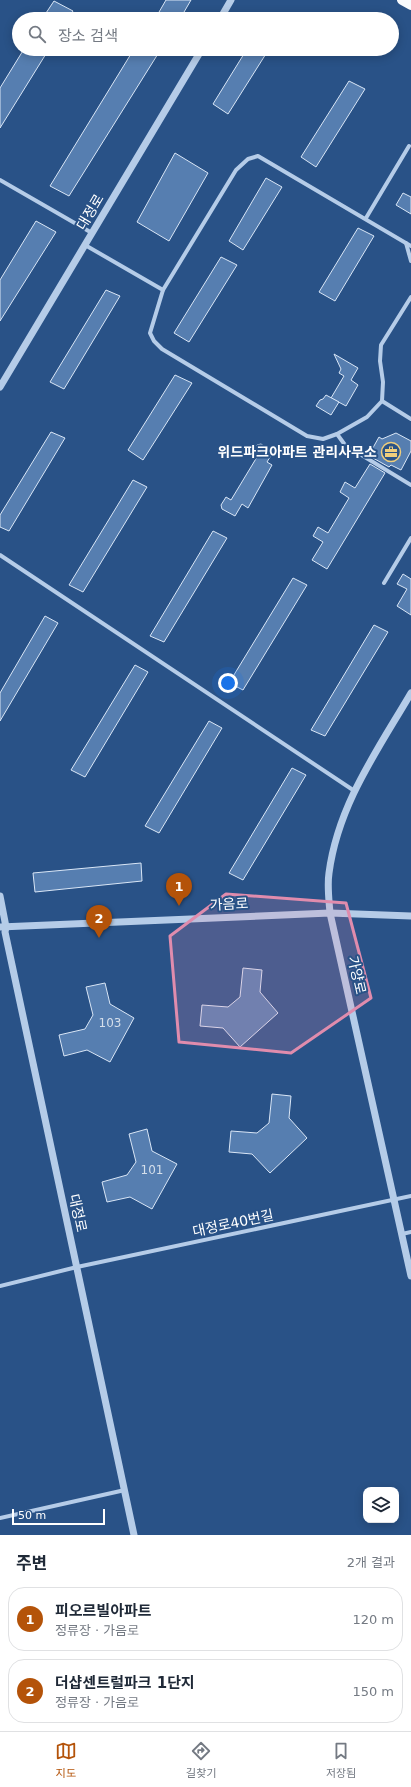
<!DOCTYPE html>
<html lang="ko">
<meta charset="utf-8">
<style>
:root{--surface:#fff;--page:#f2f2f3;--text:#1f2937;--muted:#747a83;--line:#e0e1e3;--accent:#b45309}
body{margin:0;font-family:"DejaVu Sans","Noto Sans KR",sans-serif;background:var(--page);color:var(--text)}
.controls{position:absolute;right:12px;bottom:12px;display:grid;overflow:hidden;border-radius:8px;box-shadow:0 2px 10px #0003}
.controls button{width:36px;height:36px;display:grid;place-items:center;padding:0;border:0;border-bottom:1px solid var(--line);background:var(--surface);color:var(--text);font:20px sans-serif}
.scale{position:absolute;left:12px;bottom:10px;width:93px;box-sizing:border-box;padding-left:4px;border:2px solid #fff;border-top:0;font-size:11px;line-height:14px;white-space:nowrap;color:#fff;-webkit-text-stroke:3px #295287;paint-order:stroke}
.you{position:absolute;left:228px;top:683px;width:14px;height:14px;margin:-10px;border:3px solid #fff;border-radius:50%;background:#1a73e8;box-shadow:0 0 0 6px #1a73e833}
.badge{display:grid;place-items:center;width:26px;height:26px;border-radius:50%;background:var(--accent);color:#fff;font-size:13px;font-weight:700}
.pin{position:absolute;translate:-50% -33px;filter:drop-shadow(0 1px 2px #0008)}
.pin::after{content:'';position:absolute;top:21px;width:14px;height:12px;background:inherit;clip-path:polygon(0 0,100% 0,50% 100%)}
.list{margin:0;padding:0;list-style:none}
h2{display:flex;justify-content:space-between;align-items:center;height:52px;margin:0;padding:0 16px;font-size:17px}
h2 small{font-size:13px;font-weight:400;color:var(--muted)}
.list li{display:grid;grid-template-columns:26px 1fr auto;gap:12px;align-items:center;box-sizing:border-box;height:64px;margin:0 8px 8px;padding:0 8px;border:1px solid var(--line);border-radius:16px}
.list b{display:block;font-size:15px;white-space:nowrap}
.list p{margin:0;font-size:13px;white-space:nowrap;color:var(--muted)}
.list em{font-size:13px;font-style:normal;color:var(--muted)}
.icon{flex:none;width:22px;height:22px;fill:none;stroke:currentColor;stroke-width:2;stroke-linecap:round;stroke-linejoin:round}
.map{position:relative;flex:none;width:411px;height:1535px;overflow:hidden}
.search{position:absolute;background:var(--surface);box-shadow:0 2px 10px #0003;left:12px;right:12px;top:12px;height:44px;display:flex;align-items:center;gap:10px;box-sizing:border-box;padding:0 14px;border-radius:22px;color:var(--muted);font-size:15px}
.sheet{height:196px;background:var(--surface)}
nav{display:flex;justify-content:space-around;align-items:center;box-sizing:border-box;height:56px;border-top:1px solid var(--line);background:var(--surface);font-size:11px;color:var(--muted)}
nav a{display:grid;justify-items:center;gap:2px}
nav .on{color:var(--accent)}
.map>svg:first-child{display:block}
.building{fill:#567eb0;stroke:#d9e6f6}
.lines{fill:none;stroke-linecap:round;stroke-linejoin:round}
.minor{stroke:#b5cce8;stroke-width:4}
.tertiary{stroke:#b5cce8;stroke-width:7}
.primary{stroke:#f7fafe;stroke-width:10}
.marked{fill:#e08cad;fill-opacity:0.2;stroke:#e08cad;stroke-width:3;stroke-linejoin:round}
.labels{text-anchor:middle;dominant-baseline:central;stroke-width:4;stroke-linejoin:round;paint-order:stroke}
.number-label{font-size:12px;fill:#d5dfeb}
.street-label{font-size:14px;fill:#fff;stroke:#295287}
.poi-label{font-size:14px;font-weight:bold;fill:#fff;stroke:#295287;text-anchor:end}
</style>
<div class="map">
<svg width="411" height="1535" viewBox="0 0 411 1535">
<rect width="100%" height="100%" fill="#295287"/>
<g class="building">
<path d="M166,0H191L180,19H155Z"/>
<path d="M54,1L73,11L68,19H42Z"/>
<path d="M24,49H49L0,128V88Z"/>
<path d="M134,49H161L69,196L50,186Z"/>
<path d="M247,49H269L228,114L213,104Z"/>
<path d="M349,81L365,89L316,167L301,157Z"/>
<path d="M175,153L208,173L169,241L137,222Z"/>
<path d="M266,178L282,187L243,250L229,241Z"/>
<path d="M403,193L411,197V214L396,205Z"/>
<path d="M36,221L56,232L0,321V280Z"/>
<path d="M358,228L374,236L335,301L319,292Z"/>
<path d="M221,257L237,265L189,342L174,333Z"/>
<path d="M106,290L120,296L64,389L50,382Z"/>
<path d="M334,354L358,368L351,380L358,385L346,406L331,398L344,376L339,373L341,369Z"/>
<path d="M175,375L192,383L143,460L128,450Z"/>
<path d="M326,395L339,402L331,415L316,406L320,400L323,399Z"/>
<path d="M51,432L65,438L9,531L0,527V515Z"/>
<path d="M396,433L411,441V451L401,470L391,465L389,467L373,458L375,456L370,453L379,437L382,439Z"/>
<path d="M261,444L273,452L267,462L272,465L248,508L242,504L235,516L222,509L221,505L226,497L231,500L257,457L252,453L257,445Z"/>
<path d="M370,464L385,473L327,569L312,560L323,542L313,536L318,527L328,533L349,498L340,492L345,482L355,488Z"/>
<path d="M133,480L147,487L83,592L69,585Z"/>
<path d="M213,531L227,538L164,642L150,636Z"/>
<path d="M403,574L411,579V615L397,606L407,589L397,584Z"/>
<path d="M293,578L307,585L243,690L229,683Z"/>
<path d="M45,616L58,623L0,721V693Z"/>
<path d="M374,625L388,632L325,736L311,730Z"/>
<path d="M135,665L148,672L85,777L71,770Z"/>
<path d="M209,721L222,728L159,833L145,826Z"/>
<path d="M292,768L306,775L243,880L229,873Z"/>
<path d="M141,863L142,881L35,892L33,873Z"/>
<path d="M243,968L262,970L260,992L278,1013L240,1047L223,1028L200,1026L202,1005L228,1007L240,997Z"/>
<path d="M105,983L110,1004L134,1018L110,1062L87,1050L64,1056L59,1035L85,1029L93,1015L86,987Z"/>
<path d="M272,1094L291,1096L289,1118L307,1138L270,1173L252,1154L229,1152L231,1131L257,1133L269,1123Z"/>
<path d="M147,1129L152,1151L177,1164L152,1209L130,1197L107,1202L102,1182L127,1175L136,1162L129,1134Z"/>
</g>
<g class="lines">
<g class="minor">
<path d="M0,180L92,233"/>
<path d="M366,218L409,146"/>
<path d="M406,243L411,261"/>
<path d="M85,245L163,290L150,333L154,341L162,349L307,436L323,439L337,434L367,417L382,401L383,382L380,361L381,345L411,297"/>
<path d="M163,290L236,170L248,159L258,156L411,246"/>
<path d="M382,401L411,419"/>
<path d="M337,434L345,445L411,485"/>
<path d="M0,555L353,790"/>
<path d="M384,583L411,538"/>
<path d="M402,1234L411,1232"/>
<path d="M0,1286L77,1267L411,1196"/>
<path d="M0,1518L125,1490"/>
</g>
<g class="tertiary">
<path d="M220,19L231,0"/>
<path d="M0,387L202,49"/>
<path d="M411,693C377,751 338,805 329,873C327,886 329,900 330,913L411,1276"/>
<path d="M0,896L6,927L5,932L134,1535"/>
<path d="M0,927L330,913L411,916"/>
</g>
<path class="primary" d="M402,0L411,5"/>
</g>
<path class="marked" d="M226,894L346,903L371,998L291,1053L179,1042L170,936Z"/>
<defs>
<g id="office-ring" transform="scale(1)"><circle r="9.5" fill="#295287" stroke="#efce7c" stroke-width="1.5"/><path d="M-6-3h4V-5.5h4V-3h4V5H-6ZM-1-4.5V-3h2v-1.5ZM-6 0V1H6V0Z" fill="#efce7c"/></g>
</defs>
<g fill-rule="evenodd">
<use href="#office-ring" x="391" y="452"/>
</g>
<g class="labels">
<g class="number-label">
<text x="110" y="1023">103</text>
<text x="152" y="1170">101</text>
</g>
<g class="street-label">
<text transform="translate(90 212) rotate(-59)">대정로</text>
<text transform="translate(229 904) rotate(-3)">가음로</text>
<text transform="translate(357 975) rotate(77)">가양로</text>
<text transform="translate(78 1213) rotate(78)">대정로</text>
<text transform="translate(233 1223) rotate(-12)">대정로40번길</text>
</g>
<g class="poi-label">
<text x="377" y="452">위드파크아파트 관리사무소</text>
</g>
</g>
</svg>
<div class="controls">
<button><svg class="icon" aria-label="layers" viewBox="0 0 24 24"><path d="M12 4l9 5-9 5-9-5zM3 14l9 5 9-5"/></svg></button>
</div>
<div class="scale">50 m</div>
<div class="you"></div>
<div class="pin badge" style="left:179px;top:906px">1</div>
<div class="pin badge" style="left:99px;top:938px">2</div>
<div class="search"><svg class="icon" aria-label="search" viewBox="0 0 24 24"><circle cx="10" cy="10" r="6"/><path d="M15 15l6 6"/></svg>장소 검색</div>
</div>
<section class="sheet">
<h2>주변<small>2개 결과</small></h2>
<ul class="list">
<li><span class="badge">1</span><div><b>피오르빌아파트</b><p>정류장 · 가음로</p></div><em>120 m</em></li>
<li><span class="badge">2</span><div><b>더샵센트럴파크 1단지</b><p>정류장 · 가음로</p></div><em>150 m</em></li>
</ul>
</section>
<nav>
<a class="on"><svg class="icon" aria-label="map" viewBox="0 0 24 24"><path d="M3 6l6-2 6 2 6-2v14l-6 2-6-2-6 2zM9 4v14M15 6v14"/></svg>지도</a>
<a><svg class="icon" aria-label="directions" viewBox="0 0 24 24"><path d="M12 3l9 9-9 9-9-9zM9 14v-3h6M13 9l2 2-2 2"/></svg>길찾기</a>
<a><svg class="icon" aria-label="saved" viewBox="0 0 24 24"><path d="M7 4h10v16l-5-4-5 4z"/></svg>저장됨</a>
</nav>
